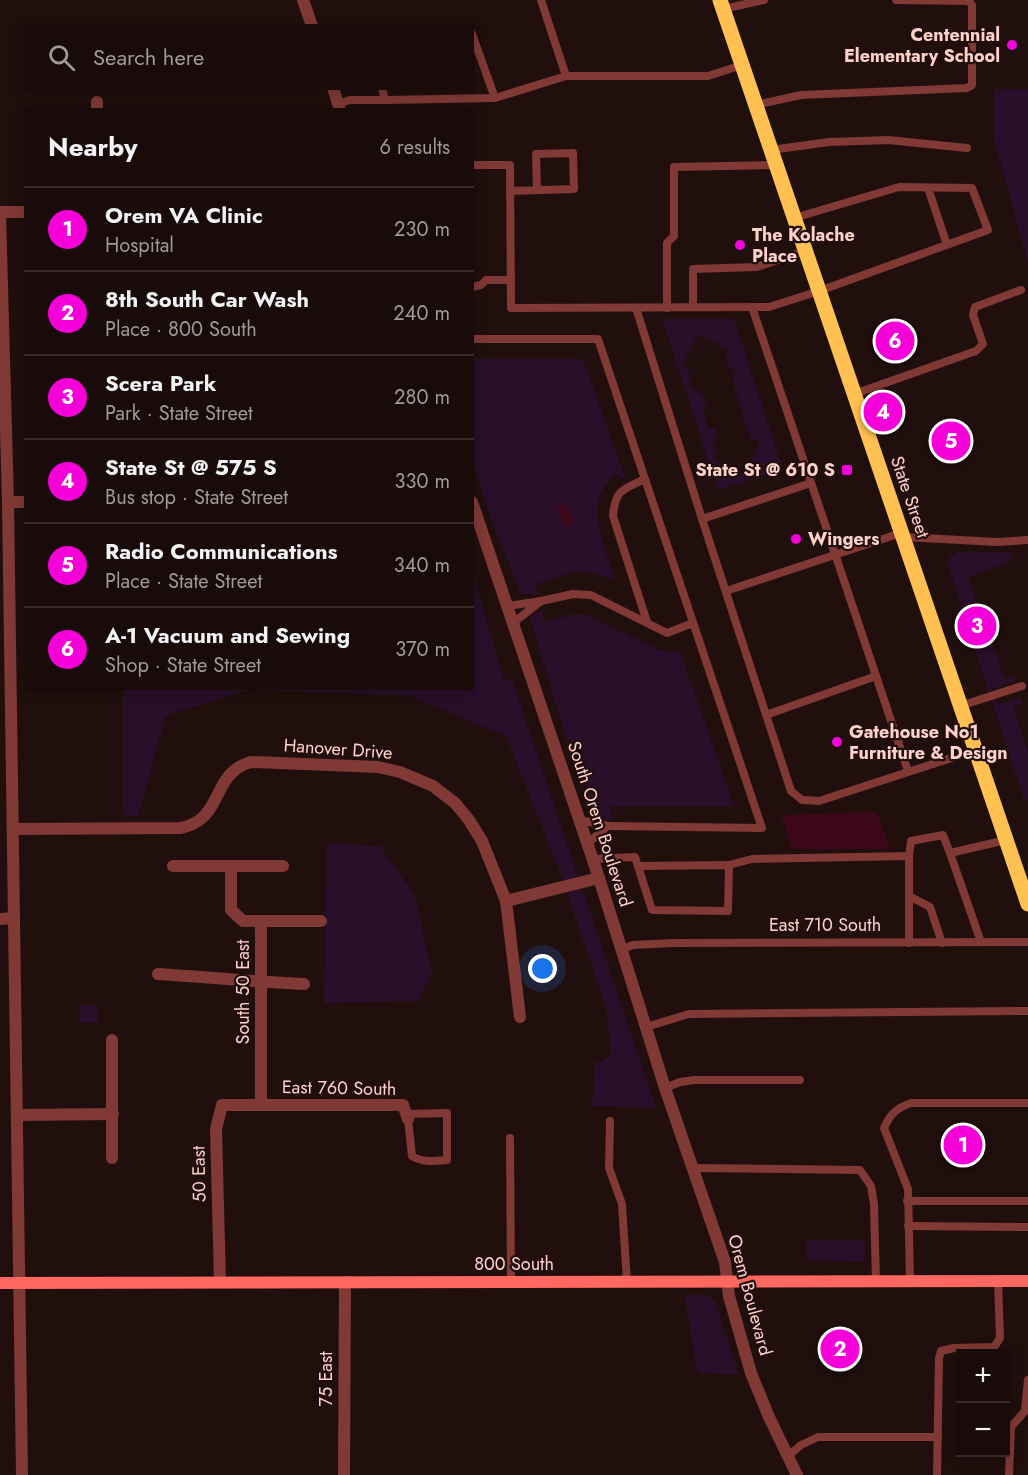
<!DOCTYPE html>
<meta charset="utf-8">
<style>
:root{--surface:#180b09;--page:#251917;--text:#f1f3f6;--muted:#9f9b9c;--line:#362b2a;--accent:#f500d9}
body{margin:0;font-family:Jost,sans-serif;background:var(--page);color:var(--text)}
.controls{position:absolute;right:18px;bottom:18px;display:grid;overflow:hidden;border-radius:0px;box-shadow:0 3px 15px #0003}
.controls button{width:54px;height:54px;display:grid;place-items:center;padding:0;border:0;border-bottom:2px solid var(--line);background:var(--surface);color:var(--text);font:30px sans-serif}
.you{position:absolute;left:543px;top:969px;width:21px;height:21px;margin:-15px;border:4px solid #fff;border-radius:50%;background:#1a73e8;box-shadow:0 0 0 9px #1a73e833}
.badge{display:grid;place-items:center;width:39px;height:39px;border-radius:50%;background:var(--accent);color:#fff;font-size:20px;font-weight:700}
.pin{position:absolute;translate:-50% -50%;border:3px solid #fff;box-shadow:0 2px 6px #0006}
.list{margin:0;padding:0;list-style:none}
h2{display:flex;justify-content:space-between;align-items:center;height:78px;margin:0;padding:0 24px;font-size:26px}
h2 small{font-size:20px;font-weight:400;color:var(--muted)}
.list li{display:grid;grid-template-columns:39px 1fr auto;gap:18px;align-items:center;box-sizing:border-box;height:84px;padding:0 24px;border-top:2px solid var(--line)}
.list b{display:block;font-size:22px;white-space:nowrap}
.list p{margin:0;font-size:20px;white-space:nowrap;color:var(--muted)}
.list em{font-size:20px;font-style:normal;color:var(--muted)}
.icon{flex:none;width:33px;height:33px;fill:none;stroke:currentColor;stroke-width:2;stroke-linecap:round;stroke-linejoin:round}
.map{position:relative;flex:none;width:1028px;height:1475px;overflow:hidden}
.search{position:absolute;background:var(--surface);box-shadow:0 3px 15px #0003;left:24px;top:24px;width:450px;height:66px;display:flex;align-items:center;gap:15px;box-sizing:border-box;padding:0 21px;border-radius:0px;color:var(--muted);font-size:22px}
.panel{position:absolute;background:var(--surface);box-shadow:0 3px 15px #0003;left:24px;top:108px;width:450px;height:582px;border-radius:0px}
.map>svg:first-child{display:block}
.green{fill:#290f2a;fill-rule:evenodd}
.water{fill:#3d071a}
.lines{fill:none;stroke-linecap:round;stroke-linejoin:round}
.service{stroke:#803935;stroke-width:8}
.minor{stroke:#803935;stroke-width:12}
.tertiary{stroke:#803935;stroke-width:12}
.secondary{stroke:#ff6761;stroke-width:12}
.primary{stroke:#ffc151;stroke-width:15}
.poi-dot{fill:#f500d9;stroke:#200f0c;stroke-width:2}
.labels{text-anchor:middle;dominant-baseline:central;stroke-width:4.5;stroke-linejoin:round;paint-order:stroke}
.poi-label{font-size:18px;font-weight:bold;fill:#ffd1ca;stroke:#200f0c;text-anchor:start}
.street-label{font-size:18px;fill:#ffd1ca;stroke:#200f0c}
</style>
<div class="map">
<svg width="1028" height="1475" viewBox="0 0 1028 1475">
<rect width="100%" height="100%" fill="#200f0c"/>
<g class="green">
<path d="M994,89H1028V263L993,135Z"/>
<path d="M662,319H734L783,470L718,490ZM698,334L729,350L726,356L730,369L736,371L732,381L750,438L760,442L744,475L713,459L717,449L712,445L717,434L714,428L708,429L703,412L707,410L702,394L689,387L692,379L688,377L690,370L682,366Z"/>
<path d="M472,359H583L626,480L615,474C611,478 606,483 603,489C588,515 607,552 615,578C603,580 594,571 582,571C567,572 550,580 535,585L539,595L521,594L492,521L473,464Z"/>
<path d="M957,552H1008L1012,555L1011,561L968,577L1005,679L1013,676L1016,678L1015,681L991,689L997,705L1020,698L1022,700V703L1013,707L1028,752V799L1024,800L948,565L950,557Z"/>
<path d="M473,575L504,679L512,680L656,1108L592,1106L595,1062H602L611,1055L606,1008L559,870L506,736L407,695L249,690L166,715L138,816L123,815V689L472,688Z"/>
<path d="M542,610L545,622L574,614H585L659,650L668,652L680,651L734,806H611V819L607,820L596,814L581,770L573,760L529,615Z"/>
<path d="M327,843L380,846L415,896L432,973L418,1001L324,1003Z"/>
<path d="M79,1005H97L98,1022L80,1023Z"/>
<path d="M807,1240H865L864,1262L807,1260Z"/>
<path d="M684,1295H708L715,1302L739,1375L698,1373Z"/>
</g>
<g class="water">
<path d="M564,504L569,507L575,524L564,527L557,506Z"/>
<path d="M876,812L891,849H792L781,815Z"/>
</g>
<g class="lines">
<g class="service">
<path d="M541,0L566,76H708L742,65"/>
<path d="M723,9L764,0"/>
<path d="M472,34L495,98"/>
<path d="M382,88L385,100L495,98L566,76"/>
<path d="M338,104L350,100H385"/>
<path d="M755,105L801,95L967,88L972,85V5L969,1L896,0"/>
<path d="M771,150L829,142L888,140L967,148"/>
<path d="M472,165H510L511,308L769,307L819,291L988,230L972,188L899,187L794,218"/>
<path d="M928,188L947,245"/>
<path d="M510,191L574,189L573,153L536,154L537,190"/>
<path d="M472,287L481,285L486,280H511"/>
<path d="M693,307V269L757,267L805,251"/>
<path d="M752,307L908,771"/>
<path d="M636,308L702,519L791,791L802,800L819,801L976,750"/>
<path d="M667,308V243L674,236V167L776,165"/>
<path d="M472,339H598L762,828L608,826"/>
<path d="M854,394L976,351L983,344L973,315L975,307L1021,290"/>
<path d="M645,479C623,489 615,490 613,516L647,622"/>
<path d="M702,519L811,483"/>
<path d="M903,537L998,542L1028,540"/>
<path d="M726,591L901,533"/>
<path d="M541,601L573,594L591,595L667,633L693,623"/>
<path d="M508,606L541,601L513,623"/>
<path d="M960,706L1022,686"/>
<path d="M766,715L876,676"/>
<path d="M580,820L608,826L588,843"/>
<path d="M950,853L981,942"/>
<path d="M593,859L635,857L652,910L728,911L729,865L638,866"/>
<path d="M729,865L752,859L909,856"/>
<path d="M909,896L930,907L942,943"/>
<path d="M909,943V856L911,841L943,835L950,853L1006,840"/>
<path d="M622,949L633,945L674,943L1028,942"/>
<path d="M646,1027L689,1014L1028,1011"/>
<path d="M665,1088L680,1082L694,1080H800"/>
<path d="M407,1114L447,1113V1160C436,1161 422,1163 412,1156L408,1119"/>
<path d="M610,1121L609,1168L622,1204L627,1282"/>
<path d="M510,1138L511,1282"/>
<path d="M692,1168L860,1170L871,1186L874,1204L876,1282"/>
<path d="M907,1201H1028"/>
<path d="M908,1226L1028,1227"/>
<path d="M910,1281L908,1189L884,1128C890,1114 897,1108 911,1103H1028"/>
<path d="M788,1456L801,1445L818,1437H938"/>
<path d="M937,1475L939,1358L941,1351L954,1348L994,1347L1000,1338L998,1281"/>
<path d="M1009,1475L1011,1427L1025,1411L1028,1380"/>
</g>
<g class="minor">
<path d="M97,102V110"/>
<path d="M0,212H26"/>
<path d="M8,502H26"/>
<path d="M13,829L180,828C225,820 210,773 251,762L378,767L400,772L433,786L455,803L469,820L482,841L506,901L520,1017"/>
<path d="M173,866H283"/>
<path d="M231,866V910L243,921H321"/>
<path d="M506,901L599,878"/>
<path d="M0,919L14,918"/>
<path d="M261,921V1105"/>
<path d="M158,974C207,977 255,982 304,984"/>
<path d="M17,1115L113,1114"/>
<path d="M112,1158V1040"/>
<path d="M220,1282L216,1129L222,1105H403L408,1119"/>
<path d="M344,1475L345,1282"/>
</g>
<g class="tertiary">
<path d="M303,0L312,26"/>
<path d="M333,88L340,110"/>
<path d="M0,214L8,502L22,1475"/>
<path d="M472,502L599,878L665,1088L725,1262L729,1296L751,1373L769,1417L797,1475"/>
</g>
<path class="secondary" d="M0,1283L1028,1281"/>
<path class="primary" d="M720,0L1028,904"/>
</g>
<g class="poi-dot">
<circle cx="1012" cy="45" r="6"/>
<circle cx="740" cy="245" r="6"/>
<rect x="841" y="464" width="12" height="12" rx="3"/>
<circle cx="796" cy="539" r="6"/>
<circle cx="837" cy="742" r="6"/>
</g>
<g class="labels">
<g class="poi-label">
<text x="1000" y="35" text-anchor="end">Centennial<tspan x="1000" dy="21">Elementary School</tspan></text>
<text x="752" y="235">The Kolache<tspan x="752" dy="21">Place</tspan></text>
<text x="835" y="470" text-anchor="end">State St @ 610 S</text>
<text x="808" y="539">Wingers</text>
<text x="849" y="732">Gatehouse No1<tspan x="849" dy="21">Furniture &amp; Design</tspan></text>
</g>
<g class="street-label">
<text transform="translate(910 497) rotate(71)">State Street</text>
<text transform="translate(338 749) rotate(4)">Hanover Drive</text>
<text transform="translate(600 824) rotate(72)">South Orem Boulevard</text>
<text x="825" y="925">East 710 South</text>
<text transform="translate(243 992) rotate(-90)">South 50 East</text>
<text transform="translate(339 1088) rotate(1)">East 760 South</text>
<text transform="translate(199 1174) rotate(-91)">50 East</text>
<text x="514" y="1264">800 South</text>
<text transform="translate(750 1295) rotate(75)">Orem Boulevard</text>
<text transform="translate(326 1379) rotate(-90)">75 East</text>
</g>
</g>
</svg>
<div class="controls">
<button>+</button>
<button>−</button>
</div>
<div class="you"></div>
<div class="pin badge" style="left:963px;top:1145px">1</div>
<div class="pin badge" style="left:840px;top:1349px">2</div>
<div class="pin badge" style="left:977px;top:626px">3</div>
<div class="pin badge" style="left:883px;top:412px">4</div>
<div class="pin badge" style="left:951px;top:441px">5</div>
<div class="pin badge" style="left:895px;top:341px">6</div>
<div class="search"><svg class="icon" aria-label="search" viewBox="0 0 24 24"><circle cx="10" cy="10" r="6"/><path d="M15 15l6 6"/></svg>Search here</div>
<section class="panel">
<h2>Nearby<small>6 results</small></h2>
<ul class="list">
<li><span class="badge">1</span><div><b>Orem VA Clinic</b><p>Hospital</p></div><em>230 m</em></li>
<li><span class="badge">2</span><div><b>8th South Car Wash</b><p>Place · 800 South</p></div><em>240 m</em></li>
<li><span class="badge">3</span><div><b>Scera Park</b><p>Park · State Street</p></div><em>280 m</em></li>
<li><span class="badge">4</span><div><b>State St @ 575 S</b><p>Bus stop · State Street</p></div><em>330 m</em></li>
<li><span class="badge">5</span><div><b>Radio Communications</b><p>Place · State Street</p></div><em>340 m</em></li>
<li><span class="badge">6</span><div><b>A-1 Vacuum and Sewing</b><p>Shop · State Street</p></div><em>370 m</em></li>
</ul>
</section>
</div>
